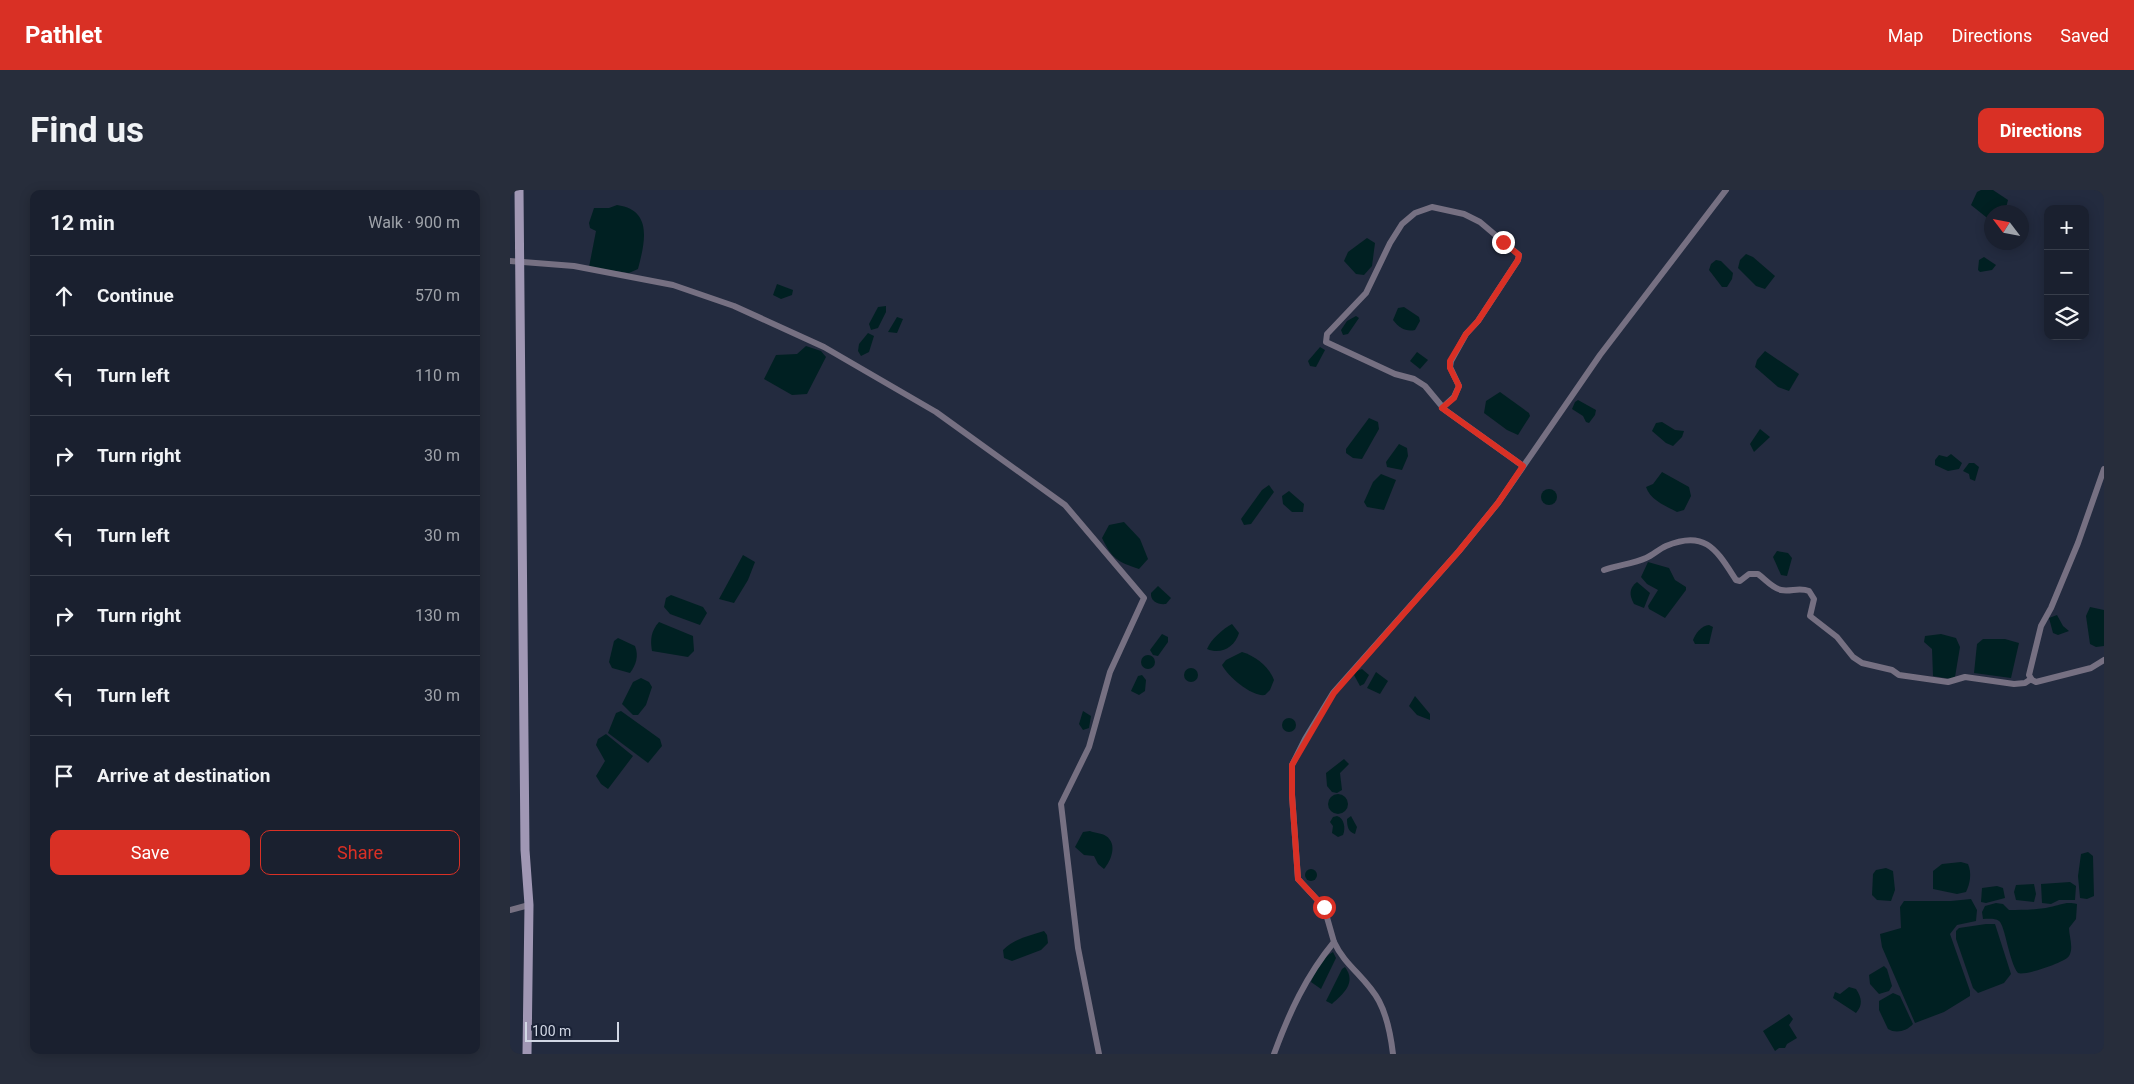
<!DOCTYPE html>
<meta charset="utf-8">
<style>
:root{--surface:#1a202f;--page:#272d3b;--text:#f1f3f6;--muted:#9fa3aa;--line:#383e4b;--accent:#d93025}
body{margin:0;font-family:Roboto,sans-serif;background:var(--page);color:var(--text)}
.controls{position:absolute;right:15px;top:15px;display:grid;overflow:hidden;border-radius:10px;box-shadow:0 2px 12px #0003}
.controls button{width:45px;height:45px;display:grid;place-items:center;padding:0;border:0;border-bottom:1px solid var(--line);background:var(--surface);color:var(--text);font:25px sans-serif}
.compass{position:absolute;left:1474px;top:15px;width:45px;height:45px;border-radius:50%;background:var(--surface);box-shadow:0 2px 12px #0003;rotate:302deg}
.scale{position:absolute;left:15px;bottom:12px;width:94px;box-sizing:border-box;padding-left:5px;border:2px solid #d2d8e5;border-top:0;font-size:14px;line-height:18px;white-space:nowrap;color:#d2d8e5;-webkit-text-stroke:4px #192135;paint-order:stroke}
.stop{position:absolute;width:15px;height:15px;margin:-11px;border:4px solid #d93025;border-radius:50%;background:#fff}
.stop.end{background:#d93025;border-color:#fff;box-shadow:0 1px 5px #0008}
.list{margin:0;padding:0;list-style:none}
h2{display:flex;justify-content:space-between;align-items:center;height:65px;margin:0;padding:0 20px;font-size:21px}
h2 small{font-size:16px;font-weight:400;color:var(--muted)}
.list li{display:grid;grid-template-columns:32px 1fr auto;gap:15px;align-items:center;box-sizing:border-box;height:80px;padding:0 20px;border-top:1px solid var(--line)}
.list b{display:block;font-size:19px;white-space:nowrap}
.list em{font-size:16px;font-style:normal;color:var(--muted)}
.actions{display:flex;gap:10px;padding:15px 20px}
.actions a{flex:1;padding:11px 0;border:1px solid var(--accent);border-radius:10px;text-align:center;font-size:18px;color:var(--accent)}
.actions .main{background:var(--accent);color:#fff}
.icon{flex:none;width:28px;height:28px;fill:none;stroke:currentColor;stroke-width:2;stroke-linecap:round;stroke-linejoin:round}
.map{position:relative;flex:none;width:1594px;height:864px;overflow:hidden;border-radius:10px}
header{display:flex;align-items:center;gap:30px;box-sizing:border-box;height:70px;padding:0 25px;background:var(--accent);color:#fff}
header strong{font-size:24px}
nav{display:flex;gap:28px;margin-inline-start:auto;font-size:18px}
.intro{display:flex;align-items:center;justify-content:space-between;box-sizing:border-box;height:120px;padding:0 30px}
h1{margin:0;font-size:35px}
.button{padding:12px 22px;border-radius:10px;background:var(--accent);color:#fff;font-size:18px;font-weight:700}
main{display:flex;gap:30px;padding:0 30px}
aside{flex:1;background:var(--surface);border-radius:10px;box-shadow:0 2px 12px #0003}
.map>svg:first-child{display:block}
.water{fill:#002022}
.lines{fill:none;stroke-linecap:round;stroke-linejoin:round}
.street{stroke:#767082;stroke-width:6}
.secondary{stroke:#a097b4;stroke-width:9}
.route{stroke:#d93025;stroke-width:6}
</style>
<header>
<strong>Pathlet</strong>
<nav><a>Map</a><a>Directions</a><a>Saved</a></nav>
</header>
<div class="intro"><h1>Find us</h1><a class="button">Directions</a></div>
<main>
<aside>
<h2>12 min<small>Walk · 900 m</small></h2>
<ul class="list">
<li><svg class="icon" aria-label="ahead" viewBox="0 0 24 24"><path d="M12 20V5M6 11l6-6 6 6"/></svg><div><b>Continue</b></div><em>570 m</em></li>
<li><svg class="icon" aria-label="left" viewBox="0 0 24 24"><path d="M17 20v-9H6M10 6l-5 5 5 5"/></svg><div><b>Turn left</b></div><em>110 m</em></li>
<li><svg class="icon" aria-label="right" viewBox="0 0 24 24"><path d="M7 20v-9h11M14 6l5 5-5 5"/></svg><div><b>Turn right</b></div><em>30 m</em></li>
<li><svg class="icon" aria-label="left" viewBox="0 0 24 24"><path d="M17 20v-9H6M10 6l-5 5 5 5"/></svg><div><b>Turn left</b></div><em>30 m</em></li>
<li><svg class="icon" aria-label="right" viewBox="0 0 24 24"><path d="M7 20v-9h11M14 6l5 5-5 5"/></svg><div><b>Turn right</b></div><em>130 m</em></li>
<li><svg class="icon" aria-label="left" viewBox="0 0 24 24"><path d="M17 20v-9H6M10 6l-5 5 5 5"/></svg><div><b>Turn left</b></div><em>30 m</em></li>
<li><svg class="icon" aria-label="arrive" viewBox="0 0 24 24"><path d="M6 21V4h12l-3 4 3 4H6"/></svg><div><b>Arrive at destination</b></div></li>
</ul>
<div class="actions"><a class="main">Save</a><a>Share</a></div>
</aside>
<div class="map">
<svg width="1594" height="864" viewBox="0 0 1594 864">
<rect width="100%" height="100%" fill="#232b3f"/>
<g class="water">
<path d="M1471,0H1483L1498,10L1495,22H1482L1481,31L1461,15L1467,2Z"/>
<path d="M107,15C143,20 135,52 128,79L119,83L79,77L86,41L80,38L79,33L84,18H99Z"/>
<path d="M857,48L865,53L862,76L854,85L846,84L834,71L838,62Z"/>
<path d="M1236,64L1243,67L1265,86L1255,99L1246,96L1228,78L1230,70Z"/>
<path d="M1474,67L1486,75L1482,80L1470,82L1468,80L1469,70Z"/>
<path d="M1206,70L1211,71L1223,83L1222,89L1217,97H1212L1199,80L1201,74Z"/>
<path d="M267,94L283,100L282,105L271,109L263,105Z"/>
<path d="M376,116V122L368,138L361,140L359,134L368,117Z"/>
<path d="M894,117L909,127L910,131L905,140C896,142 889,138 883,130L888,118Z"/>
<path d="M846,126L849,128L838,144L833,145L831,140L837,131Z"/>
<path d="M387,127L393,129L387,143L378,142Z"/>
<path d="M358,143L364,146L359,162L351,166L348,161L349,154Z"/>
<path d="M296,156L311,161L316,167L297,204L282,205L254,189L266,165L287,164Z"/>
<path d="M810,157L815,160L806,177L800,176L798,171Z"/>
<path d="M1255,161L1289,184L1279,201L1268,197L1245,177L1247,170Z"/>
<path d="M907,162L918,170L910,179L900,171Z"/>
<path d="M990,202L1019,223L1020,226L1008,245L997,240L974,223L976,211Z"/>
<path d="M1068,210L1086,220L1085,225L1079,233L1076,232L1073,226L1062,219L1065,212Z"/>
<path d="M859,228L868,232L869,239L852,269L843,268L836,263V259Z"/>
<path d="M1152,232L1165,240L1174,241L1172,247L1163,256L1156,253L1142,241L1146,233Z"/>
<path d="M1250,239L1260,247L1244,262L1240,254Z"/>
<path d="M889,254L897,258L898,266L892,280L877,277L876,272Z"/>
<path d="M1441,264L1452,273L1449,279L1438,281L1425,275V270L1429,265L1437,267Z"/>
<path d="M1459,273H1464L1469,277L1465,291L1460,289L1459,284L1453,281Z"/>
<path d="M1152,282L1179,297L1181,306L1174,320L1167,322C1156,316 1140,310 1136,297L1143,294Z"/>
<path d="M871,284L886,290L874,320L857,317L854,312L863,292Z"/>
<path d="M759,295L764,302L741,334L734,335L731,329L752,300Z"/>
<circle cx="1039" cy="307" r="8"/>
<path d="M779,301L794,314L793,322H782L773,314L772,306Z"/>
<path d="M614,332L630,349L638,369L629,379C608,372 602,369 592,348L599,335Z"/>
<path d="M1267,361L1278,363L1282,368L1277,386L1271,385L1263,367Z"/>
<path d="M233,365L245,372L238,390L224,413L209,409Z"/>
<path d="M1138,372L1159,378L1165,390L1176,397V400L1155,428L1139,419L1138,416L1148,400L1137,394L1131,387Z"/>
<path d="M1127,392L1140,403L1134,418L1124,414C1119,405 1119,398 1127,392Z"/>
<path d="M648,396L661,408L656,414C648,415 640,411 641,403Z"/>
<path d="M161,405L193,417L197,423L190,435L160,424L154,417L156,408Z"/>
<path d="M1580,417L1594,420V456L1586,457L1580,454L1576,426Z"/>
<path d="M1547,425L1553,436L1559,441L1548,445L1543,443L1539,428Z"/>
<path d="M149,432L183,446L184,461L178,467L142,461C140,449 141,441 149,432Z"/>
<path d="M722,434L729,443C725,457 711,465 697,459C701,449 713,439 722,434Z"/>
<path d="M1199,435L1203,437L1199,454H1185L1183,450C1185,444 1192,435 1199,435Z"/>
<path d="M652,444L658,447V452L648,466L643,465L640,460Z"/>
<path d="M1431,444L1446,448L1450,457L1445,487L1441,489L1423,486L1422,459L1414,452L1415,446Z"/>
<path d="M108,448L125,456C129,466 126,475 120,483L102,478L99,472L104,451Z"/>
<path d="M1473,449H1495L1509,453L1501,488L1464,483L1467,454Z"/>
<path d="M732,462C746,466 759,477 764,490L760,500L755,505C742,507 718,487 712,475L716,470Z"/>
<circle cx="638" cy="472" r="7"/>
<circle cx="681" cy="485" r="7"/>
<path d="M852,479L859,485L854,494L850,496L844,485L847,481Z"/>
<path d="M866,482L878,491L870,504L857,498Z"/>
<path d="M632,485L636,490L635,501L629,505L621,501L628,486Z"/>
<path d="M131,488L139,492L142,497L136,515L128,525H123L112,514L123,492Z"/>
<path d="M905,506L920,524V530L907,525L899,516Z"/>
<path d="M111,521L150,549L152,556L138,573L98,543L106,523Z"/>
<path d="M573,521L581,526L579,538L573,540L569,534Z"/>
<circle cx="779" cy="535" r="7"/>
<path d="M96,544L123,566L98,599L91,594L86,586L95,571L86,555L88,549Z"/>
<path d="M834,569L839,574L830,583L832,600L827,603L822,602L817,596L816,583Z"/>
<circle cx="828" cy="614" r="10"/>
<path d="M827,626C834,628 836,638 833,645L828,647L822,643L823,636L820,632L823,627Z"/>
<path d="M841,626L847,637L845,644C838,642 837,636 837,629Z"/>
<path d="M580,641C585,643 592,643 596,646C608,654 601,671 594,679L588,674L584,666L574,665L565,657L573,642Z"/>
<path d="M1578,662L1583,666L1584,706L1577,709L1570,708L1568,686L1571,664Z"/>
<path d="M1451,672L1458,674C1462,683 1460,694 1456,702L1447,704L1423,699V681L1432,674Z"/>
<path d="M1376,678L1383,681L1385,700L1381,711L1367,710L1362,705L1363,684L1366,680Z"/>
<circle cx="801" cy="685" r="6"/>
<path d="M1560,692L1566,696L1565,710H1549L1541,714L1532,713L1531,694Z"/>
<path d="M1524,694L1526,704L1524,712L1506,710L1504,702L1506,695Z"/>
<path d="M1487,696L1493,698L1495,708L1476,713L1471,712L1472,698Z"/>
<path d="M1461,709L1467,720L1466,731L1447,735L1440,744L1460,801V806L1434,822L1405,833L1372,757L1370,744L1391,738L1390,717L1394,711H1441Z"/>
<path d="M1486,713L1493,714L1499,720C1512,720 1527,720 1540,717C1550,715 1556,711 1567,714L1566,729L1559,738C1559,746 1564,758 1559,766C1556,772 1515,786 1508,783C1499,772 1495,735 1489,731C1485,728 1478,729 1473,729L1472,722L1475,716Z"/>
<path d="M1476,734H1485L1486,737L1501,784L1494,793L1468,803L1463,798L1446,749V741L1449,738Z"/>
<path d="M534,741L537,745L538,753L531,760L502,771L494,768L493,760C505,748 519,746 534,741Z"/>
<path d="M823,762L826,768L811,799L801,792C805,781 812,768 823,762Z"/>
<path d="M1374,776L1377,779L1382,796L1379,801L1369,804L1360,794L1359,785Z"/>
<path d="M835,777C847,793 833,804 822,814L816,811L832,779Z"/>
<path d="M1339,797L1346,799C1352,808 1353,815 1346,823L1323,808L1325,802L1330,804Z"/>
<path d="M1383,803L1390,806L1403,834C1397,841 1386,844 1378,839L1369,820V811Z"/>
<path d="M1279,824L1283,829L1279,835L1287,848L1277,854L1275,858H1269L1265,861L1253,841Z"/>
</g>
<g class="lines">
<g class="street">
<path d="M0,71L64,76L163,95L224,116L314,157L426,222L555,315L634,408L600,482L579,557L551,614L568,758L589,864"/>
<path d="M932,218L944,207L949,196L940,177L941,171L956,144L968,131L1008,70L1009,65L970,32L954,24L922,17L905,23L892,34L880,53L856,103L817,144L816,152L885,184L904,189L915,196L935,220L1013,276"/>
<path d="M1594,279L1568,353L1541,418L1531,436L1519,485L1522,490L1526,492L1581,478L1594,470"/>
<path d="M1094,380C1107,375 1123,374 1136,368C1143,365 1149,359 1156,356C1196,339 1207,361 1226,390L1230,391L1239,384H1248C1255,389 1262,398 1271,400C1281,402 1289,397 1299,401L1304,409L1300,426L1327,447L1343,467L1352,473L1382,480L1389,485L1438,492L1455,487L1504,494L1515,493L1521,489"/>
<path d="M0,720L19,715"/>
<path d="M824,752C835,776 857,788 869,811C877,826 881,847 883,864"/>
<path d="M764,864C779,823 796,786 824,752L814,717L788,689L782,605V575L795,549L823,503L949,361L988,313L1090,165L1216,0"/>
</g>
<path class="secondary" d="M9,0L15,660L19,715L17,864"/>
</g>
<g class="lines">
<path class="route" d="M814,717L788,689L782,605V575L824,503L949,361L988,313L1013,276L932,218L944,208L949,196L940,178V171L956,144L968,131L1008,70L1009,65L993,52"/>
</g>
</svg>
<div class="controls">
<button>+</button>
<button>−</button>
<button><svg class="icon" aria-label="layers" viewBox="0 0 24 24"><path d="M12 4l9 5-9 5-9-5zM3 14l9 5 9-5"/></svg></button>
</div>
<svg class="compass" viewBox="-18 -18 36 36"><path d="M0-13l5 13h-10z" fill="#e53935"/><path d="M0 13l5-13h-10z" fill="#9fa3aa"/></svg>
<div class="scale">100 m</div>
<div class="stop" style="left:814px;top:717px"></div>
<div class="stop end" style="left:993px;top:52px"></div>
</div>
</main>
